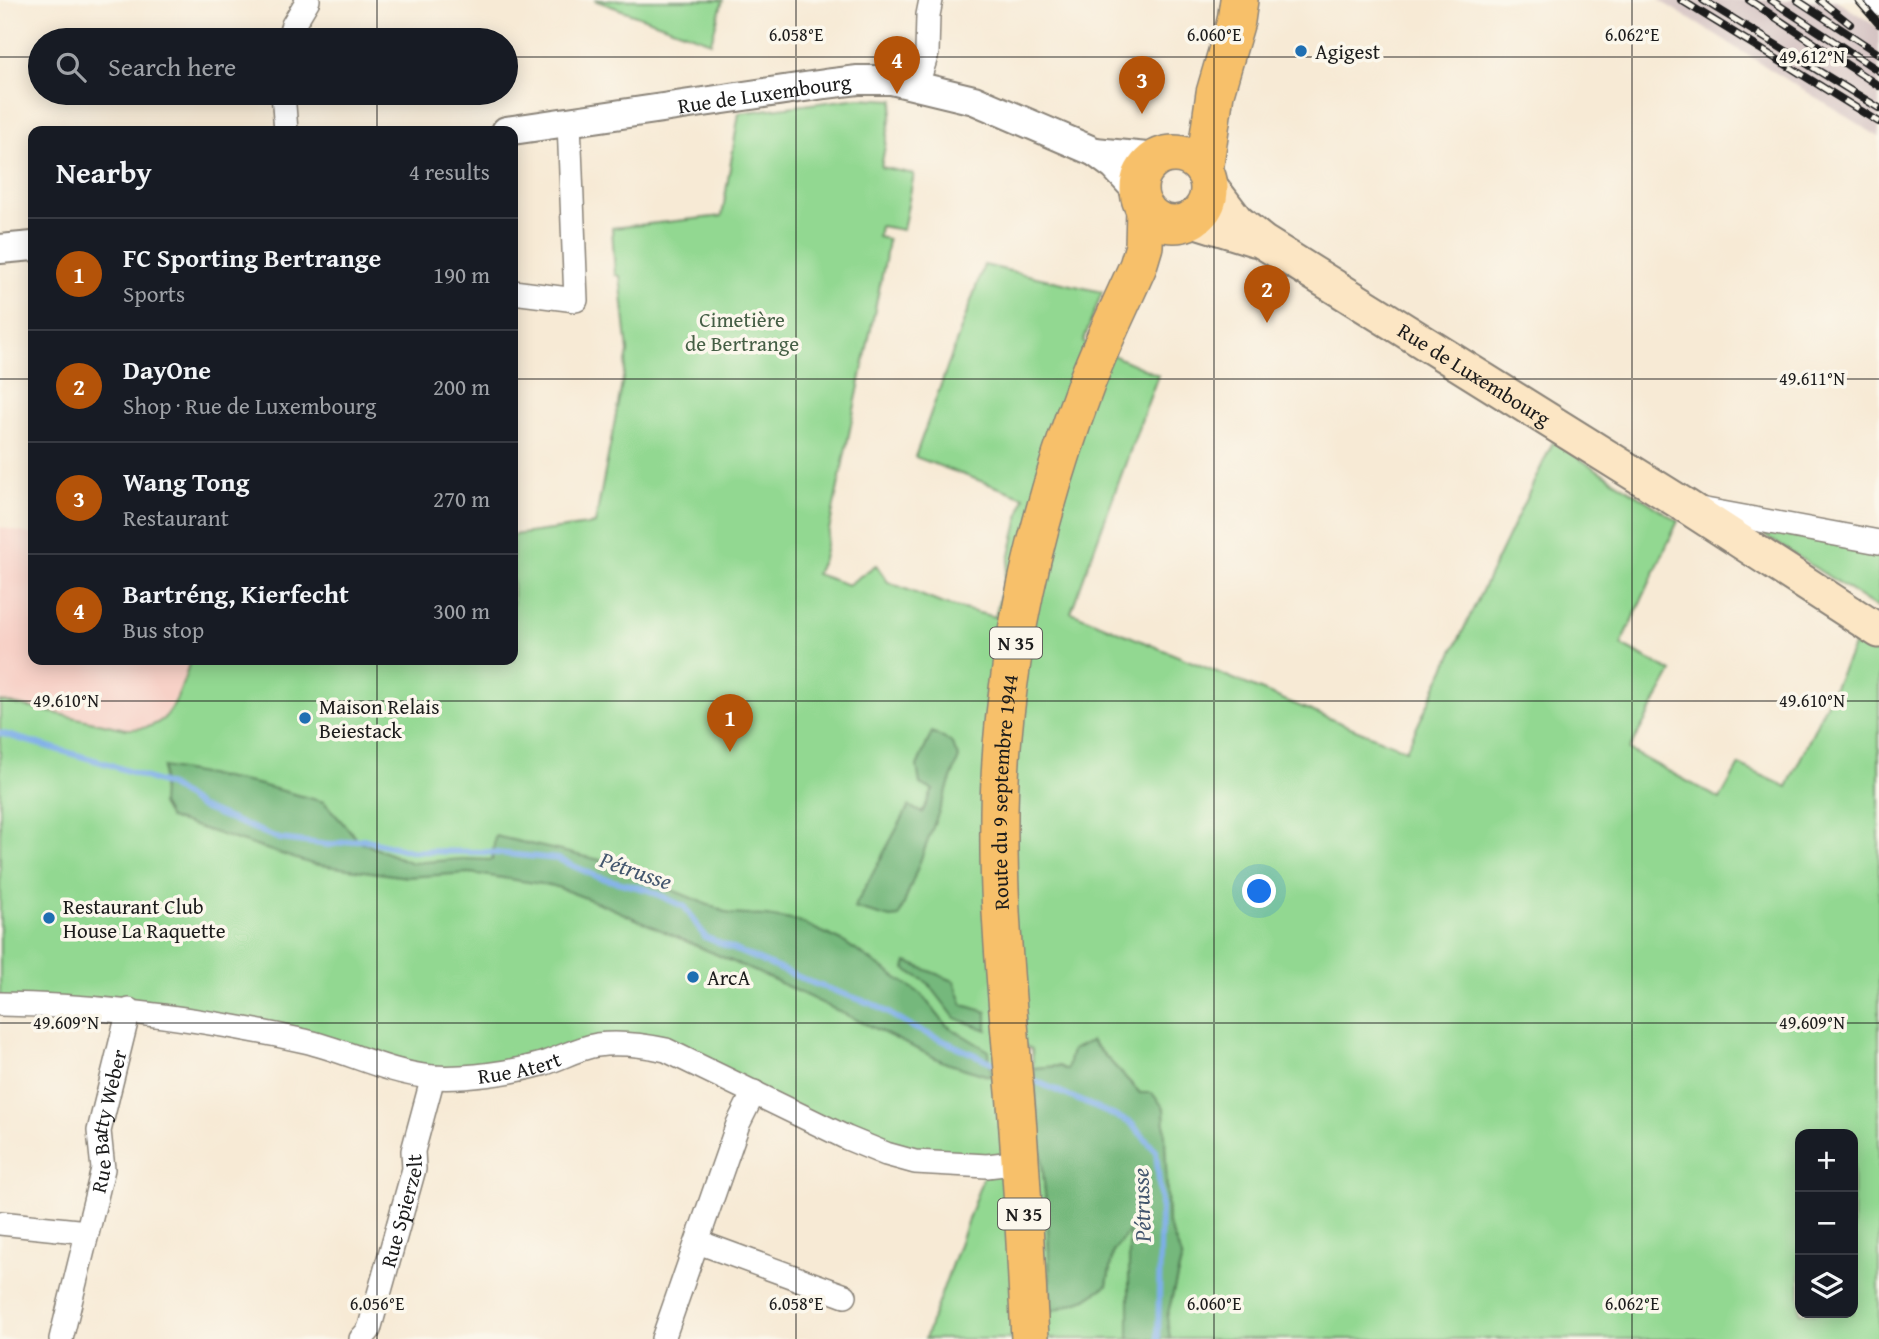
<!DOCTYPE html>
<meta charset="utf-8">
<style>
:root{--surface:#171b24;--page:#242831;--text:#f1f3f6;--muted:#9ea1a6;--line:#363941;--accent:#b45309}
body{margin:0;font-family:"Gentium Book Plus",serif;background:var(--page);color:var(--text)}
.controls{position:absolute;right:21px;bottom:21px;display:grid;overflow:hidden;border-radius:14px;box-shadow:0 4px 18px #0003}
.controls button{width:63px;height:63px;display:grid;place-items:center;padding:0;border:0;border-bottom:2px solid var(--line);background:var(--surface);color:var(--text);font:35px sans-serif}
.you{position:absolute;left:1260px;top:892px;width:24px;height:24px;margin:-18px;border:5px solid #fff;border-radius:50%;background:#1a73e8;box-shadow:0 0 0 10px #1a73e833}
.badge{display:grid;place-items:center;width:46px;height:46px;border-radius:50%;background:var(--accent);color:#fff;font-size:23px;font-weight:700}
.pin{position:absolute;translate:-50% -58px;filter:drop-shadow(0 2px 4px #0008)}
.pin::after{content:'';position:absolute;top:37px;width:24px;height:21px;background:inherit;clip-path:polygon(0 0,100% 0,50% 100%)}
.list{margin:0;padding:0;list-style:none}
h2{display:flex;justify-content:space-between;align-items:center;height:91px;margin:0;padding:0 28px;font-size:30px}
h2 small{font-size:23px;font-weight:400;color:var(--muted)}
.list li{display:grid;grid-template-columns:46px 1fr auto;gap:21px;align-items:center;box-sizing:border-box;height:112px;padding:0 28px;border-top:2px solid var(--line)}
.list b{display:block;font-size:26px;white-space:nowrap}
.list p{margin:0;font-size:23px;white-space:nowrap;color:var(--muted)}
.list em{font-size:23px;font-style:normal;color:var(--muted)}
.icon{flex:none;width:38px;height:38px;fill:none;stroke:currentColor;stroke-width:2;stroke-linecap:round;stroke-linejoin:round}
.map{position:relative;flex:none;width:1879px;height:1339px;overflow:hidden}
.search{position:absolute;background:var(--surface);box-shadow:0 4px 18px #0003;left:28px;top:28px;width:490px;height:77px;display:flex;align-items:center;gap:18px;box-sizing:border-box;padding:0 24px;border-radius:38px;color:var(--muted);font-size:26px}
.panel{position:absolute;background:var(--surface);box-shadow:0 4px 18px #0003;left:28px;top:126px;width:490px;height:539px;border-radius:14px}
.map>svg:first-child{display:block}
.built{fill:#f7d1c7}
.industrial{fill:#d2bfc0}
.green{fill:#92d891;stroke:#577a56;stroke-width:2;fill-rule:evenodd}
.forest{fill:#75b87b;stroke:#486a4c;stroke-width:2}
.lines{fill:none;stroke-linecap:round;stroke-linejoin:round}
.stream{stroke:#7daee8;stroke-width:6}
.minor-casing{stroke:#8a8378;stroke-width:26}
.tertiary-casing{stroke:#8a8378;stroke-width:32}
.secondary-casing{stroke:#8a8378;stroke-width:37}
.primary-casing{stroke:#8a8378;stroke-width:40}
.minor{stroke:#fff;stroke-width:23}
.tertiary{stroke:#fff;stroke-width:28}
.secondary{stroke:#fce6c4;stroke-width:33}
.primary{stroke:#f7c06b;stroke-width:37}
.rail-casing{stroke:#1c1c1c;stroke-width:8}
.rail{stroke:#fbf7ec;stroke-width:5;stroke-dasharray:16;stroke-linecap:butt}
.ticks{fill:none;stroke:#1c1c1c;stroke-width:2;stroke-opacity:0.45}
.poi-dot{fill:#1f6fb2;stroke:#fbf7ec;stroke-width:2.5}
.labels{text-anchor:middle;dominant-baseline:central;stroke-width:7;stroke-linejoin:round;paint-order:stroke}
.shield{fill:#fbf7ec;stroke:#5f5e5a;stroke-width:2}
.shield-label{font-size:19px;font-weight:bold;fill:#1c1c1c}
.poi-label{font-size:21px;fill:#1c1c1c;stroke:#fbf7ec;text-anchor:start}
.street-label{font-size:21px;fill:#1c1c1c;stroke:#fbf7ec}
.park-label{font-size:21px;fill:#455e45;stroke:#fbf7ec}
.water-label{font-size:23px;font-style:italic;fill:#43566e;stroke:#fbf7ec}
.ticks-label{font-size:18px;text-anchor:middle;fill:#1c1c1c;stroke:#fbf7ec;stroke-width:7;stroke-linejoin:round;paint-order:stroke}
</style>
<div class="map">
<svg width="1879" height="1339" viewBox="0 0 1879 1339">
<rect width="100%" height="100%" fill="#fbf7ec"/>
<filter id="ink" filterUnits="userSpaceOnUse"><feTurbulence type="fractalNoise" baseFrequency=".0143" numOctaves="2"/><feDisplacementMap in="SourceGraphic" scale="14" xChannelSelector="R" yChannelSelector="G"/><feConvolveMatrix kernelMatrix="1 2 1 2 8 2 1 2 1" color-interpolation-filters="sRGB"/></filter>
<filter id="wash" filterUnits="userSpaceOnUse"><feTurbulence type="fractalNoise" baseFrequency=".00686" numOctaves="4" result="noise"/><feDisplacementMap in="SourceGraphic" scale="28" xChannelSelector="R" yChannelSelector="G"/><feGaussianBlur stdDeviation="1.57" result="paint"/><feColorMatrix in="noise" values="0 0 0 0 0 0 0 0 0 0 0 0 0 0 0 0 0 1.4 0 .05"/><feComposite in="paint" operator="in"/></filter>
<g filter="url(#wash)">
<rect width="100%" height="100%" fill="#f7ead5"/>
<path class="built" d="M0,527L33,535V660H190L179,692L163,719L145,728L126,729L0,701Z"/>
<path class="industrial" d="M1659,0H1836L1879,28V137Z"/>
<g class="green">
<path d="M594,0H723L711,42Z"/>
<path d="M859,98L894,100L881,167L914,174L903,230L880,226L878,237L888,239L885,261L823,559L816,574L848,585L876,565L888,582L943,604L995,617L1024,497L915,457L984,265L1102,292L1083,342L1158,375L1071,612L1406,750L1553,442L1678,521L1621,645L1672,672L1629,750L1720,799L1739,765L1787,787L1858,636L1879,650V1339H1170L1167,1317L1182,1257L1168,1224L1164,1107L1140,1093L1091,1041L1067,1071L1059,1066L1033,1068L1032,1049L1011,1040L1015,1089L1036,1099L1048,1224L1051,1311L1086,1299L1107,1285L1113,1252L1130,1229L1129,1339H925L987,1166L915,1162L635,1044L474,1075L307,1042L0,1004V701L126,729C139,729 152,728 163,719C176,708 186,676 190,660H513V535L595,524L628,352L620,276L615,275L612,228L722,216L739,113ZM1800,1134H1853V1313H1800Z"/>
<path d="M1764,531L1879,551V609L1764,535Z"/>
</g>
<g class="forest">
<path d="M932,732L951,742L959,758L899,917L890,918L854,908L909,806L922,813L933,790L920,784L917,766Z"/>
<path d="M163,767L257,784L324,802L360,842L412,863L463,859L492,860L495,836L600,860L730,914L766,916L798,921L842,941L921,994L946,1025L989,1051L992,1077L946,1063L772,979L604,905L554,886L470,873L407,877L312,864L169,818L161,804Z"/>
<path d="M907,962L954,981L963,1005L987,1012V1030L955,1018L928,983L905,969Z"/>
<path d="M1091,1041L1140,1093H1152L1164,1108L1168,1224L1182,1257L1167,1317L1170,1339H1129V1231L1113,1252L1107,1285L1086,1299L1051,1311L1048,1224L1033,1068L1059,1066L1067,1070L1072,1050Z"/>
</g>
<g class="lines">
<g class="stream">
<path d="M0,733L108,764L170,786L200,807L280,839L329,845L363,839L410,851L486,852L558,859L598,877L648,890L685,907L705,937L815,984L875,1005L910,1026L1000,1066"/>
<path d="M1026,1077L1131,1123L1156,1151L1161,1203L1158,1339"/>
</g>
</g>
</g>
<g filter="url(#ink)">
<g class="lines">
<g class="minor-casing">
<g id="minor">
<path d="M288,40L293,25L308,0"/>
<path d="M917,85L927,53L928,15L931,0"/>
<path d="M283,93L286,131"/>
<path d="M513,292L576,300L569,122"/>
<path d="M1700,509L1879,542"/>
<path id="s1" d="M0,1004C103,1005 204,1019 305,1041C348,1051 387,1073 432,1077C465,1079 510,1073 542,1064C561,1058 578,1048 597,1045C620,1042 643,1045 666,1050L847,1138L886,1154L915,1162L987,1166L1021,1162"/>
<path d="M0,1223L87,1232"/>
<path d="M698,1242L845,1296"/>
<path id="s2" d="M61,1339L103,1169L99,1131L129,1010"/>
<path id="s3" d="M361,1339L369,1330L414,1169L413,1151L433,1077"/>
<path d="M663,1339L738,1124L754,1092"/>
</g>
</g>
<g class="tertiary-casing">
<g id="tertiary">
<path d="M1877,0L1879,1"/>
<path id="s4" d="M506,131L825,84L858,80H891L974,100L1095,152L1114,166L1139,193"/>
<path d="M1095,152L1158,158"/>
<path d="M0,249L33,246"/>
</g>
</g>
<g class="secondary-casing">
<g id="secondary">
<path id="s5" d="M1209,184L1237,221L1263,242L1686,506L1879,631"/>
<path d="M1190,219L1254,239"/>
</g>
</g>
<g class="primary-casing">
<g id="primary">
<circle cx="1174" cy="189" r="35"/>
<path d="M1204,171L1215,93L1236,21L1239,0"/>
<path id="s6" d="M1030,1339C1026,1256 1022,1174 1015,1092C1005,977 993,861 1002,746C1012,624 1042,502 1085,387C1100,346 1120,307 1138,266L1144,246L1145,208"/>
</g>
</g>
<use href="#minor" class="minor"/>
<use href="#tertiary" class="tertiary"/>
<use href="#secondary" class="secondary"/>
<use href="#primary" class="primary"/>
<g class="rail-casing">
<g id="rail">
<path d="M1681,0L1879,122"/>
<path d="M1703,0L1879,108"/>
<path d="M1749,0L1879,86"/>
<path d="M1771,0L1879,71"/>
<path d="M1797,0L1879,54"/>
<path d="M1820,0L1850,24"/>
<path d="M1858,0L1879,24"/>
</g>
</g>
<use href="#rail" class="rail"/>
</g>
</g>
<path class="ticks" d="M377,0V40M796,0V1339M1214,0V1339M1632,0V1339M0,57H40M506,57H1879M377,93V131M0,379H33M513,379H1879M377,660V1339M0,701H1879M0,1023H1879"/>
<g class="poi-dot">
<circle cx="1301" cy="51" r="7"/>
<circle cx="305" cy="718" r="7"/>
<circle cx="49" cy="918" r="7"/>
<circle cx="693" cy="977" r="7"/>
</g>
<g class="labels">
<g class="shield">
<rect x="990" y="627.5" width="52" height="31" rx="5"/>
<rect x="998" y="1198.5" width="52" height="31" rx="5"/>
</g>
<g class="shield-label">
<text x="1016" y="643">N 35</text>
<text x="1024" y="1214">N 35</text>
</g>
<g class="poi-label">
<text x="1315" y="51">Agigest</text>
<text x="319" y="706">Maison Relais<tspan x="319" dy="24">Beiestack</tspan></text>
<text x="63" y="906">Restaurant Club<tspan x="63" dy="24">House La Raquette</tspan></text>
<text x="707" y="977">ArcA</text>
</g>
<g class="street-label">
<text stroke="none"><textPath href="#s4" startOffset="261">Rue de Luxembourg</textPath></text>
<text stroke="none"><textPath href="#s5" startOffset="329">Rue de Luxembourg</textPath></text>
<text stroke="none"><textPath href="#s6" startOffset="548">Route du 9 septembre 1944</textPath></text>
<text stroke="none"><textPath href="#s1" startOffset="528">Rue Atert</textPath></text>
<text stroke="none"><textPath href="#s2" startOffset="224">Rue Batty Weber</textPath></text>
<text stroke="none"><textPath href="#s3" startOffset="136">Rue Spierzelt</textPath></text>
</g>
<g class="park-label">
<text x="742" y="319">Cimetière<tspan x="742" dy="24">de Bertrange</tspan></text>
</g>
<g class="water-label">
<text transform="translate(636 870) rotate(19)">Pétrusse</text>
<text transform="translate(1141 1205) rotate(-92)">Pétrusse</text>
</g>
</g>
<g class="ticks-label">
<text x="796" y="41">6.058°E</text>
<text x="1214" y="41">6.060°E</text>
<text x="1632" y="41">6.062°E</text>
<text x="1812" y="63">49.612°N</text>
<text x="1812" y="385">49.611°N</text>
<text x="66" y="707">49.610°N</text>
<text x="1812" y="707">49.610°N</text>
<text x="66" y="1029">49.609°N</text>
<text x="1812" y="1029">49.609°N</text>
<text x="377" y="1310">6.056°E</text>
<text x="796" y="1310">6.058°E</text>
<text x="1214" y="1310">6.060°E</text>
<text x="1632" y="1310">6.062°E</text>
</g>
</svg>
<div class="controls">
<button>+</button>
<button>−</button>
<button><svg class="icon" aria-label="layers" viewBox="0 0 24 24"><path d="M12 4l9 5-9 5-9-5zM3 14l9 5 9-5"/></svg></button>
</div>
<div class="you"></div>
<div class="pin badge" style="left:730px;top:752px">1</div>
<div class="pin badge" style="left:1267px;top:323px">2</div>
<div class="pin badge" style="left:1142px;top:114px">3</div>
<div class="pin badge" style="left:897px;top:94px">4</div>
<div class="search"><svg class="icon" aria-label="search" viewBox="0 0 24 24"><circle cx="10" cy="10" r="6"/><path d="M15 15l6 6"/></svg>Search here</div>
<section class="panel">
<h2>Nearby<small>4 results</small></h2>
<ul class="list">
<li><span class="badge">1</span><div><b>FC Sporting Bertrange</b><p>Sports</p></div><em>190 m</em></li>
<li><span class="badge">2</span><div><b>DayOne</b><p>Shop · Rue de Luxembourg</p></div><em>200 m</em></li>
<li><span class="badge">3</span><div><b>Wang Tong</b><p>Restaurant</p></div><em>270 m</em></li>
<li><span class="badge">4</span><div><b>Bartréng, Kierfecht</b><p>Bus stop</p></div><em>300 m</em></li>
</ul>
</section>
</div>
